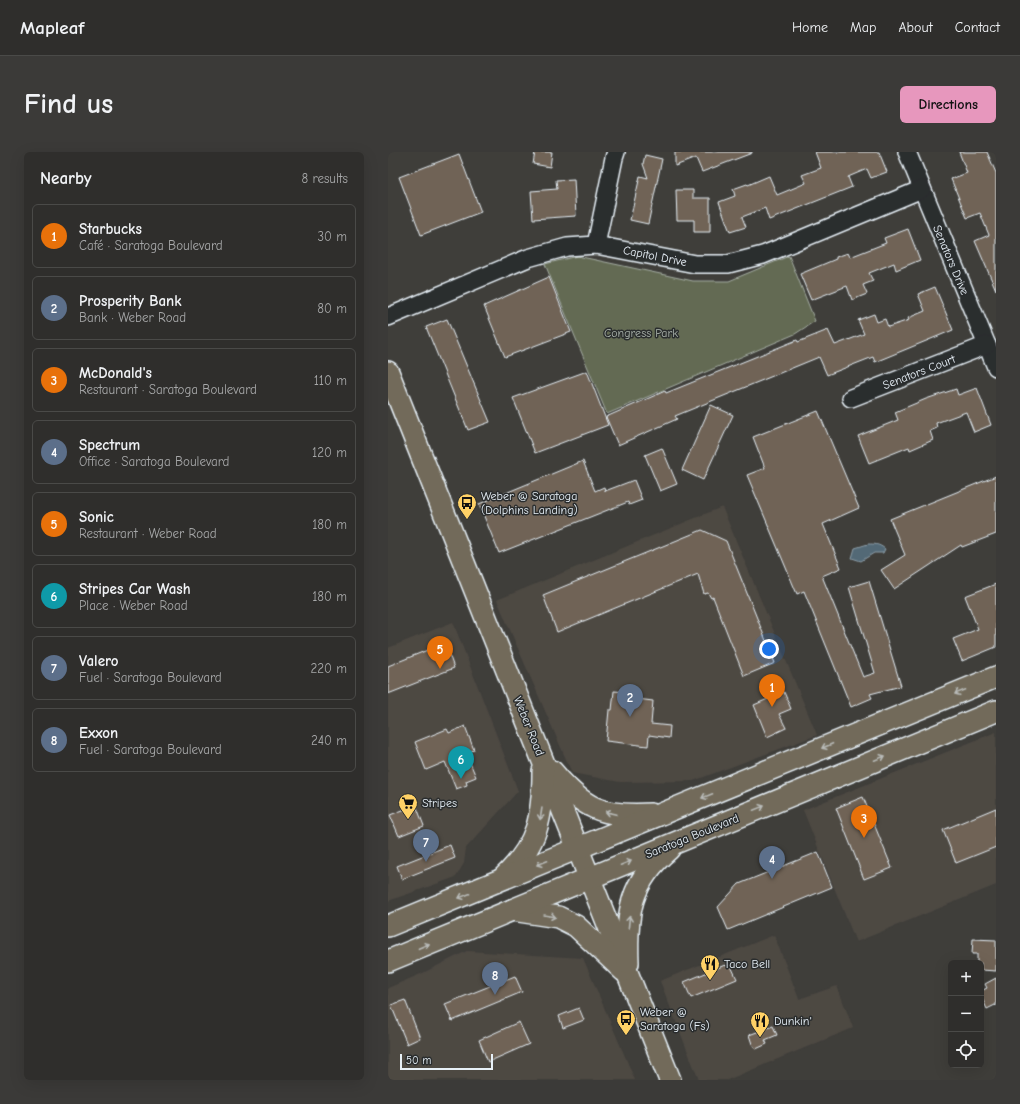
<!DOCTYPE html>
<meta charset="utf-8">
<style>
:root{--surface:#2f2e2c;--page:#3b3a38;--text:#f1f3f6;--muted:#a7a8a9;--line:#4a4a48;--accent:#e797bd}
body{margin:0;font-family:"Comic Neue",sans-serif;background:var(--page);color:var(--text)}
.controls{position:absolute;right:12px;bottom:12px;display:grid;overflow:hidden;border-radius:6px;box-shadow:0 4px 16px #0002}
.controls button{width:36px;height:36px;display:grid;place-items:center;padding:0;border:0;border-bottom:1px solid var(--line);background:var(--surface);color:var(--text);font:20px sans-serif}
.scale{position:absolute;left:12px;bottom:10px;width:93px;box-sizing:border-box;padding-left:4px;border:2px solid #e8f1f8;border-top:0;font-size:11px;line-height:14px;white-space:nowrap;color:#e8f1f8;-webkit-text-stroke:3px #2a2d2e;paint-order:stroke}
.you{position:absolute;left:381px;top:497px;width:14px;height:14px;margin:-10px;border:3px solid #fff;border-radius:50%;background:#1a73e8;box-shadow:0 0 0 6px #1a73e833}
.badge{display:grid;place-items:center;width:26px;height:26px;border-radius:50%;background:var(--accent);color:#fff;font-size:13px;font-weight:700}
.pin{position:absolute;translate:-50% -33px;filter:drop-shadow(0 1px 2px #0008)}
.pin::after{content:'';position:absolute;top:21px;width:14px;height:12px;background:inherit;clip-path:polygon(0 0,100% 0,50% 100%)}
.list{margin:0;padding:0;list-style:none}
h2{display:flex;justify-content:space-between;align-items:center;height:52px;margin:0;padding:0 16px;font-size:17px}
h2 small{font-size:13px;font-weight:400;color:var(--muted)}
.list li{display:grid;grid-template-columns:26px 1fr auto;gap:12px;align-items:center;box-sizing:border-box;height:64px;margin:0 8px 8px;padding:0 8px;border:1px solid var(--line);border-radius:6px}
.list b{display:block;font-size:15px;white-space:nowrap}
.list p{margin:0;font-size:13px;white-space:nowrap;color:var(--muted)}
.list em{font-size:13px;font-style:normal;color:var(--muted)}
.icon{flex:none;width:22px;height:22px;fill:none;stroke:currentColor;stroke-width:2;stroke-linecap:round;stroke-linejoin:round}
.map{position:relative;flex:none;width:608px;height:928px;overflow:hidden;border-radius:6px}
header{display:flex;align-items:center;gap:24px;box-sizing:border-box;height:56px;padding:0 20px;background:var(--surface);border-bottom:1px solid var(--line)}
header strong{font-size:19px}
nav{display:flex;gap:22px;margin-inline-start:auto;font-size:14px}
.intro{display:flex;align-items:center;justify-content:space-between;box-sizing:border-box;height:96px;padding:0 24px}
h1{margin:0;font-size:28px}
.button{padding:10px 18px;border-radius:6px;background:var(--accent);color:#111;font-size:14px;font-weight:700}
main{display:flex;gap:24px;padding:0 24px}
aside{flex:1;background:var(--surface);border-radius:6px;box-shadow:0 4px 16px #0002}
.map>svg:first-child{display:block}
.built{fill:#4e4943}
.green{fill:#636b52;stroke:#a6aea5}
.water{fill:#526976;stroke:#8e9faa}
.building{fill:#706457;stroke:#e8f1f8}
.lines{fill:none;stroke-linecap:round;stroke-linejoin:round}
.minor-casing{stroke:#e8f1f8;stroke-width:20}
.major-casing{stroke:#e8f1f8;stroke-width:24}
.minor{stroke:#2a2d2e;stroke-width:17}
.major{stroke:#726b5a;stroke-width:21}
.oneway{stroke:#b9bbb9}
.labels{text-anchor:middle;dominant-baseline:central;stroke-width:3;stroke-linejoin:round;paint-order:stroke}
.street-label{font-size:12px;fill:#e8f1f8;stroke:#2a2d2e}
.park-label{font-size:12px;fill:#acb5ad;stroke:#2a2d2e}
.poi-label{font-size:12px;fill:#e8f1f8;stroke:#2a2d2e;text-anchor:start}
</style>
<header>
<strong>Mapleaf</strong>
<nav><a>Home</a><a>Map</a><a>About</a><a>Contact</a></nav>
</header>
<div class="intro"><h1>Find us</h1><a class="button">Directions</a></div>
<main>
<aside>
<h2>Nearby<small>8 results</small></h2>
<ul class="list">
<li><span class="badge" style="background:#e8710a">1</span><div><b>Starbucks</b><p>Café · Saratoga Boulevard</p></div><em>30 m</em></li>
<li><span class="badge" style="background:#5c6f8a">2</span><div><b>Prosperity Bank</b><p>Bank · Weber Road</p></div><em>80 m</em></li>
<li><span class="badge" style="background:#e8710a">3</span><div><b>McDonald's</b><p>Restaurant · Saratoga Boulevard</p></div><em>110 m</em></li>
<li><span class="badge" style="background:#5c6f8a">4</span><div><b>Spectrum</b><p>Office · Saratoga Boulevard</p></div><em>120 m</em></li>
<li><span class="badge" style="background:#e8710a">5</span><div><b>Sonic</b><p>Restaurant · Weber Road</p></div><em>180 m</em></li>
<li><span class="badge" style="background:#0f9aa8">6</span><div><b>Stripes Car Wash</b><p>Place · Weber Road</p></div><em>180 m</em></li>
<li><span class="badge" style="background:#5c6f8a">7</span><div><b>Valero</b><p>Fuel · Saratoga Boulevard</p></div><em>220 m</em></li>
<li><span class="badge" style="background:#5c6f8a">8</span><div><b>Exxon</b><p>Fuel · Saratoga Boulevard</p></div><em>240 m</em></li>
</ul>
</aside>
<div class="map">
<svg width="608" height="928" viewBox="0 0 608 928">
<rect width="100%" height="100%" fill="#3f3e3a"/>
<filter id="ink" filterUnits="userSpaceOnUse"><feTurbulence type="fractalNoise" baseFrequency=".025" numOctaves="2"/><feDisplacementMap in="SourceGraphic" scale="8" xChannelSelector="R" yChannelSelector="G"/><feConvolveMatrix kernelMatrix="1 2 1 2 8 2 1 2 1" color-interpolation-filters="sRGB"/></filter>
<g filter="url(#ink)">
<g class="built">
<path d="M334,355L429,583L305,629L232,630L184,621L109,448Z"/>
<path d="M65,470L130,639L78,696L76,711L68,725L0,749V496Z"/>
<path d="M608,580V733L468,790L415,658Z"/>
<path d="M386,783L411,847L449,834L465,876L339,928H311L272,829Z"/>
<path d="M79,799L195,806L247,928H0V836L35,821Z"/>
</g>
<path class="green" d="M189,104L305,129H341L401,104L427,169L407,182L219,262L157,112Z"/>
<path class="water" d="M480,392C487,392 491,392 497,397L495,401H486L473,409L464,406L467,396Z"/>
<g class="building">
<path d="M147,0H164L162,15L145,12Z"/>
<path d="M287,0H364V1L314,20L308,6L287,14Z"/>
<path d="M427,0H491L499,20L483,26L479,17L460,25L464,35L381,68L377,56L354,65L358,75L342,80L331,50L347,44L345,37L359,32L360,33L381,24L389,43L418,31L414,23L433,16Z"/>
<path d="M571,0H599L608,21V138L587,89L601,83L592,61L579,66L563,27L579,21Z"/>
<path d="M71,2L93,60L33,83L11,25Z"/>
<path d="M257,3L274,7L260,72L242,68L252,24L260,26L255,12Z"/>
<path d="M186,27L188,64L145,67L143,39L169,37L168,28Z"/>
<path d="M288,38H305V46H322V80H306V68H289Z"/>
<path d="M520,77L532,108L508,118L506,111L481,121L485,129L475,133L479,142L464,148L459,134L423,148L412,122L448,107V105L460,101L462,105L498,91L496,86Z"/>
<path d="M161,125L183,180L117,205L96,154Z"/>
<path d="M547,135L565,178L487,210L485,205L439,223L431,205L287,264L289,267L230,293L218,265L277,239L278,241L409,188L410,190L440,178L447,193L476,182L470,168L486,162L489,170L497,167L500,175L521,168L520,166L537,159L530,142Z"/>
<path d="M59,167L102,270L80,278L38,175Z"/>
<path d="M199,219L220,273L147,301L125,246Z"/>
<path d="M589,236L603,273L586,280L578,260L548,271L549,276L542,279L545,288L522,298L521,295L481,311L470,284L510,268L507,260L538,247L568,237L570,243Z"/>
<path d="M323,253L345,263L315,328L294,318Z"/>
<path d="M430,259L471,356L435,372L453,416L434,424L475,525L487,521L461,435L481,429L513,534L482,542L484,546L463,555L416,439L409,442L359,323L377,316L365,285Z"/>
<path d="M274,296L289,332L272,339L257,303Z"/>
<path d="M195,309L207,339L216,335L217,339L246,328L254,348L241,353L240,350L111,401L91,352Z"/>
<path d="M608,324V382L574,395L573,393L506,437L493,418L517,403L502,367Z"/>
<path d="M314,378L338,389L387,511L356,524L325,445L323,446L320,441L316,442L310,422L169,480L155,443Z"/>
<path d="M608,432V495L574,509L565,487L590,477L577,444Z"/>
<path d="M57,491L66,516L0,542V514Z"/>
<path d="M226,539L250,541L249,547L265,549L263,572L282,574L281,586L261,583L260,594L218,589L221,558H224Z"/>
<path d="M396,540L403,557L391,562L398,576L379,585L366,553Z"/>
<path d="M77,574L86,598L78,601L88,625L78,629L79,633L68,637L57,610L38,618L27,590L59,577L61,581Z"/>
<path d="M475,645L504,716L476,727L448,656Z"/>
<path d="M28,653L36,674L11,684L2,663Z"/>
<path d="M608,656V695L568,711L555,678Z"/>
<path d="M62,693L67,706L14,727L9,714Z"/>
<path d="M430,700L444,735L340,778L330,755L351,732Z"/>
<path d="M585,787L608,788V819L593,818V811H589V802H584Z"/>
<path d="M342,812L349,827L303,846L296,830L337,813L338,814Z"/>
<path d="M127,824L134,840L64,869L57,852Z"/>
<path d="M608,826V854L607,853L599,857L593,844V839L599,836L597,832Z"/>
<path d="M17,848L32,886L19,892L3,853Z"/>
<path d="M191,856L196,868L175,876L171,864Z"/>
<path d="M131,870L141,892L100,910L91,888Z"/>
<path d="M385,874L389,883L377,888L379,892L368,897L364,892L361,883Z"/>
</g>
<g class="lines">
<g class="minor-casing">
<g id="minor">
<path d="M519,0L608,215"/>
<path d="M208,93L226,6L228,0"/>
<path d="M0,165L140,106L179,95L208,93L307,112H340L375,103L534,37"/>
<path d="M463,246L599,193"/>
</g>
</g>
<g class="major-casing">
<g id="major">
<path d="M0,220L282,928"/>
<path d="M164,619C196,657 213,665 263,662"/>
<path d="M116,725C150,693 155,664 155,619"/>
<path d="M124,758L170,765L188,774L236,819"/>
<path d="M0,774L608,525"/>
<path d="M0,809L608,559"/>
<path d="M240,811C238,761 242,730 281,697"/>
</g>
</g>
<use href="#minor" class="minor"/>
<use href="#major" class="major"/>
</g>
<defs><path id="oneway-shaft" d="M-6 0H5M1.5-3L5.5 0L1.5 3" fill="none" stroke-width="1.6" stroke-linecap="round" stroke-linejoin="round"/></defs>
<g class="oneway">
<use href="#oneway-shaft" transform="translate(572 540) rotate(158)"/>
<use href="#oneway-shaft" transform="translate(439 594) rotate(157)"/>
<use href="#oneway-shaft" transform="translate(492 606) rotate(-22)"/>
<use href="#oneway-shaft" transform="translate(319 644) rotate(158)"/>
<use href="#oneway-shaft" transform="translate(371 656) rotate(-22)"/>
<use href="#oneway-shaft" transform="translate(223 661) rotate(-167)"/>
<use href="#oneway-shaft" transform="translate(153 662) rotate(99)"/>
<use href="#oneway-shaft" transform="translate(154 711) rotate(158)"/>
<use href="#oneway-shaft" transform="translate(238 711) rotate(-22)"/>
<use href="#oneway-shaft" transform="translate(76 744) rotate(158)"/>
<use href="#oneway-shaft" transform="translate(162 764) rotate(10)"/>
<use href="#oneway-shaft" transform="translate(241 770) rotate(-84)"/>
<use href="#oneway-shaft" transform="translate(36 794) rotate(-23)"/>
</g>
</g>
<defs>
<g id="bus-pin" transform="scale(1)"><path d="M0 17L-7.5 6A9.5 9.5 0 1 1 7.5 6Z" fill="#ffd166" stroke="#2a2d2e"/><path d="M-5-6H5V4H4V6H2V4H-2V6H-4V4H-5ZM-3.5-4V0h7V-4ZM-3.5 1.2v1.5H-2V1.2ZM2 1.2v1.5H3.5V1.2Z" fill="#111"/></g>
<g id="supermarket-pin" transform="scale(1)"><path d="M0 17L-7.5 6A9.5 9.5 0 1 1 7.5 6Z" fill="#ffd166" stroke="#2a2d2e"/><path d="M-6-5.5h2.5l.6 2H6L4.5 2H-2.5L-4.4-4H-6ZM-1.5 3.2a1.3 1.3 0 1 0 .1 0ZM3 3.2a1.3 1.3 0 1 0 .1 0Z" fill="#111"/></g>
<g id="restaurant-pin" transform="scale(1)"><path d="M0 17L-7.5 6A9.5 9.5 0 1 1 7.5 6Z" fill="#ffd166" stroke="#2a2d2e"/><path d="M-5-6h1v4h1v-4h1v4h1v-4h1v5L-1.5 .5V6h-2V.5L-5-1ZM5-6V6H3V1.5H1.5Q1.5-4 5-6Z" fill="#111"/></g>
</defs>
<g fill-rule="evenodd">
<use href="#bus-pin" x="79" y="351"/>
<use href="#supermarket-pin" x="20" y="651"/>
<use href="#restaurant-pin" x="322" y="812"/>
<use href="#bus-pin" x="238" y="867"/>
<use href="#restaurant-pin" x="372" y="869"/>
</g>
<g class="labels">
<g class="street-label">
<text transform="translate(267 104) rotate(11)">Capitol Drive</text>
<text transform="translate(563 108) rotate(67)">Senators Drive</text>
<text transform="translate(531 220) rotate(-21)">Senators Court</text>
<text transform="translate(141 574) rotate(68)">Weber Road</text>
<text transform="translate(304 684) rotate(-22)">Saratoga Boulevard</text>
</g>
<g class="park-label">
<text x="253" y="181">Congress Park</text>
</g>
<g class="poi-label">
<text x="93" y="344">Weber @ Saratoga<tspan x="93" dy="14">(Dolphins Landing)</tspan></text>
<text x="34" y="651">Stripes</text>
<text x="336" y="812">Taco Bell</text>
<text x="252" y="860">Weber @<tspan x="252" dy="14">Saratoga (Fs)</tspan></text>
<text x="386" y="869">Dunkin'</text>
</g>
</g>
</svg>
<div class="controls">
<button>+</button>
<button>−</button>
<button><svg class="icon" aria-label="locate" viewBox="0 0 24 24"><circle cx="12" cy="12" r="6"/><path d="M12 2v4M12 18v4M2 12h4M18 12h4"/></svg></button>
</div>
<div class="scale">50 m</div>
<div class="you"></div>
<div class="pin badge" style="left:384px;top:555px;background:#e8710a">1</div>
<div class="pin badge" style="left:242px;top:565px;background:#5c6f8a">2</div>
<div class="pin badge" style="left:476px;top:686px;background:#e8710a">3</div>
<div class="pin badge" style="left:384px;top:727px;background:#5c6f8a">4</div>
<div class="pin badge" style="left:52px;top:517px;background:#e8710a">5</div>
<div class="pin badge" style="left:73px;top:627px;background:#0f9aa8">6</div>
<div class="pin badge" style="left:38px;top:710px;background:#5c6f8a">7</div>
<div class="pin badge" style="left:107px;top:843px;background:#5c6f8a">8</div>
</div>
</main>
